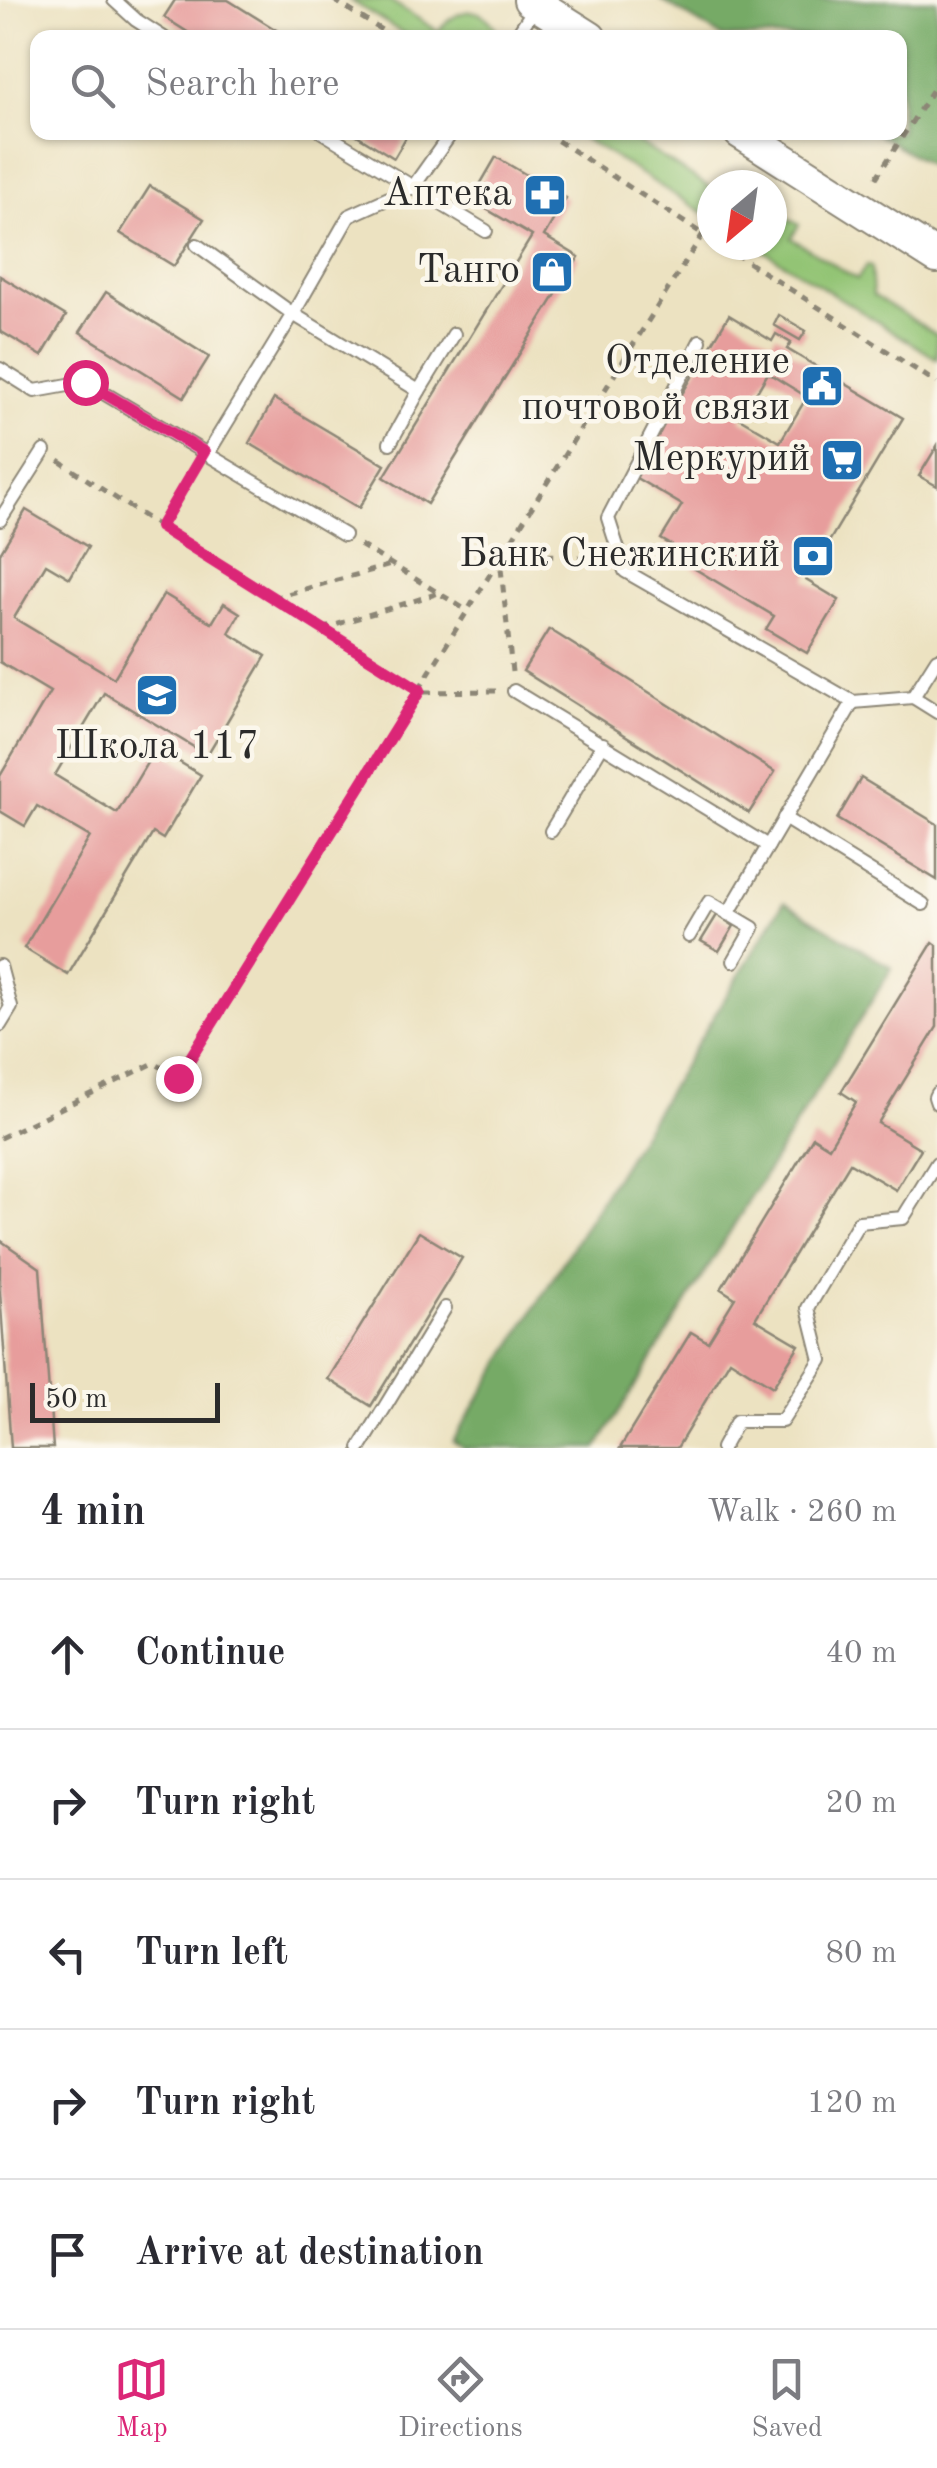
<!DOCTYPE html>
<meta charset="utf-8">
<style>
:root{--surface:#fff;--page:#f7f7f7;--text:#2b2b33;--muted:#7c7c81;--line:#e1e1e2;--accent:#db2777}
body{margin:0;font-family:"Old Standard TT",serif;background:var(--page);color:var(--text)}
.compass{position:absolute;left:697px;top:170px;width:90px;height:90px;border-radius:50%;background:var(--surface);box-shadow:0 2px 8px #0004;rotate:209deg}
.scale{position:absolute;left:30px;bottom:25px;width:190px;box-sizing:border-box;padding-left:10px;border:5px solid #2b2b2b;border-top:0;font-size:28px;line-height:35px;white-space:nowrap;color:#2b2b2b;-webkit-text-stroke:8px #fbf7ec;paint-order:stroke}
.stop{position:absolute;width:30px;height:30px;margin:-22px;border:8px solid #db2777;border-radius:50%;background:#fff}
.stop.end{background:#db2777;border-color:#fff;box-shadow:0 2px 10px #0008}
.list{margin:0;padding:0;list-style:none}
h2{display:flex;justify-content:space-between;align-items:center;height:130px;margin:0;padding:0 40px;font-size:42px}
h2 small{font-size:32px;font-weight:400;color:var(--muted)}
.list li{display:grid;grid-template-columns:65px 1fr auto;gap:30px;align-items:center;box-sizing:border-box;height:150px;padding:0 40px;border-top:2px solid var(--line)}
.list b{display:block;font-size:38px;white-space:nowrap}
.list em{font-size:32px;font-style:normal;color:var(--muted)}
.icon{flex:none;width:55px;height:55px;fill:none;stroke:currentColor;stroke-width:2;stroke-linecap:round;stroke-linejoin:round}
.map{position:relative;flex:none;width:937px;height:1448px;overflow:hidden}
.search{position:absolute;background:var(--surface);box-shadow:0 2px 8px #0004;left:30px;right:30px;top:30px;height:110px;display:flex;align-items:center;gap:25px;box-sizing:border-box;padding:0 35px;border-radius:20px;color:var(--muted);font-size:38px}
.sheet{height:880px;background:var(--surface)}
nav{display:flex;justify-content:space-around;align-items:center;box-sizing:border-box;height:140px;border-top:2px solid var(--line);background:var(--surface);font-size:28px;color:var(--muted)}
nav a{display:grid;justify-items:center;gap:5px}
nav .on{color:var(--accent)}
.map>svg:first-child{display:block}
.green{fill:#93c474;stroke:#5f7850;stroke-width:2.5}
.forest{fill:#76aa66;stroke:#506a48;stroke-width:2.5}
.building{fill:#e79d9c;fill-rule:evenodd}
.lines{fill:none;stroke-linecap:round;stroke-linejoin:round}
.service-casing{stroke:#8c8676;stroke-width:16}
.tertiary-casing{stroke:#8c8676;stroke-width:36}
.path{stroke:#8c8676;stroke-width:5;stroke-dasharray:8 8;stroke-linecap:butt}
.service{stroke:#fff;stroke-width:12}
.tertiary{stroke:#fff;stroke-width:32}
.route{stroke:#db2777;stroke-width:12}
.labels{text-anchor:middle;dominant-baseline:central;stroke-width:9;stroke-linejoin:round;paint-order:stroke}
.poi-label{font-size:40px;fill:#2b2b2b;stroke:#fbf7ec;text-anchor:end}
</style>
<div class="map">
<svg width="937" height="1448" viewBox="0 0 937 1448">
<rect width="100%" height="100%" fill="#fbf7ec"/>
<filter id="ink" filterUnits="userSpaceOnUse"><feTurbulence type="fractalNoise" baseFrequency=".01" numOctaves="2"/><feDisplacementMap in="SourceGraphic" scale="20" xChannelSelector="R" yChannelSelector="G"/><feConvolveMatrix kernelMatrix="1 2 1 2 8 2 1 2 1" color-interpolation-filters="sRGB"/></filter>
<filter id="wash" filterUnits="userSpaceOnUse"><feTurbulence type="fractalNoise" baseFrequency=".0048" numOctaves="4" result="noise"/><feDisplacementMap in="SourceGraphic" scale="40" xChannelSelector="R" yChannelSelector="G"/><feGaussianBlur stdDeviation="2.25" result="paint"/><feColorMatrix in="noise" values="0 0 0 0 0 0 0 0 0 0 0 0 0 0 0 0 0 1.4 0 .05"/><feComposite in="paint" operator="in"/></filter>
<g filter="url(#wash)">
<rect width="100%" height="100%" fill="#ece2c1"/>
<g class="green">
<path d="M350,0H389L438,31C461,5 484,3 500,37H409Z"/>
<path d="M575,133H623L712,189V218Z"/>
<path d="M786,217L799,225L791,238L857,279L867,265L871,267L873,295L937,335V359L755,245H772V220Z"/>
</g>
<g class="forest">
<path d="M661,0H937V170L876,133L900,132V38L722,37Z"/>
<path d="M784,902L892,968L597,1448H464L453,1441Z"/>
</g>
<g id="blocks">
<g class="building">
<path d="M175,0H228L289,38H197L164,17Z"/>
<path d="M352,132H409L394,158Z"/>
<path d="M496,157L566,198L544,236L579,257L427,504L384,477L532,236L471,200Z"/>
<path d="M150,186L204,219L174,266L120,233Z"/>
<path d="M0,276L66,316L42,356L0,331Z"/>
<path d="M106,292L209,357L184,397L80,332Z"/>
<path d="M729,315L772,341L776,334L791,343L787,349L903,418L806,580L839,600L807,653L766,629L774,616L692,567L697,560L661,539L682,505L633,476ZM768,373L807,397L780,442L741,419Z"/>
<path d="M779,315L806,331L800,340L774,325Z"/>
<path d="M274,399L385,465L359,508L249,443Z"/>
<path d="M937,446V486L919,476Z"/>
<path d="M26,510L88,547L70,578L46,564L14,618L114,678L164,594L212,623L224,603L240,613L229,633L266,656L207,755L104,693L55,775L117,813L156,748L201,775L163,839L153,833L68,975L24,948L90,837L37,806L25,826L0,811V776L50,692L0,662V553Z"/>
<path d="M549,629L775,772L749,813L523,671Z"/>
<path d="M861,778L937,824V880L837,819Z"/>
<path d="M717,915L734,926L719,951L701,941Z"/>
<path d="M933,942L937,945V1027L878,1123L921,1149L896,1190L850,1163L755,1319L799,1345L773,1387L730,1360L677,1448H620L691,1332L708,1342L735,1298L721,1289L813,1137L829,1147L856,1102L841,1092Z"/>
<path d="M419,1232L462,1258L371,1406L328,1379Z"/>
<path d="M0,1240L40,1268L53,1448H11L0,1292Z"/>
</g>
</g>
</g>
<g filter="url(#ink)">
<use href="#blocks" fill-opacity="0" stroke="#8c8676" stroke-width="2.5"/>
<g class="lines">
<g class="service-casing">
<g id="service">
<path d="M114,0L136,20L164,38"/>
<path d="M515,38L536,6"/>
<path d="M322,132L486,231"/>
<path d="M197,245L293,314L419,391L390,443"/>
<path d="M700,341L608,518L625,571L853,702L913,697"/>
<path d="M0,369L35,391L85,382L344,535"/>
<path d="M419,391L454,334"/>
<path d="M208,453L293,314L349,216L413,187L452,132"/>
<path d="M0,520L44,451"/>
<path d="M937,659L913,697L937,712"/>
<path d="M514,691L768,846"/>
<path d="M784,818L923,904"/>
<path d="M551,831L603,744"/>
<path d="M728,914L853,702"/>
<path d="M689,936L709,902L753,928L734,961"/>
<path d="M0,966L11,1007L0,1025"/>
<path d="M937,1093L935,1097L937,1103"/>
<path d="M360,1448L445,1308"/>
<path d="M722,1448L737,1421H782L821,1360L808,1308L859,1222L903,1218L937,1163"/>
</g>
</g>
<g class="tertiary-casing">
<g id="tertiary">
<path d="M530,0L590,38"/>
<path d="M740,132L937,257"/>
</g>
</g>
<g class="path">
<path d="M334,0L394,38"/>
<path d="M544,132L712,240"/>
<path d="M876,178L937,83"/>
<path d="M721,245L937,383"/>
<path d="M59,461L160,527L424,692L496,691"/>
<path d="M160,526L195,467"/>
<path d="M360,545L468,611"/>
<path d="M273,598L391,565"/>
<path d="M322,629L439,593"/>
<path d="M512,672L500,559C535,556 569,551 603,563"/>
<path d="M0,1138L154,1063L178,1077C353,797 526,514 703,234"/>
</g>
<use href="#service" class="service"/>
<use href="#tertiary" class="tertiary"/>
</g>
</g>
<g class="lines" filter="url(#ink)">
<path class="route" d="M85,382L204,452L160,527L420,690L178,1078"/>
</g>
<defs>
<g id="pharmacy-square" transform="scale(2.25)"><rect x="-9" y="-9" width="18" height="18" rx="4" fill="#1f6fb2" stroke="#fbf7ec"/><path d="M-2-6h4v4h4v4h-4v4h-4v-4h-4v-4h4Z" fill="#fff"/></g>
<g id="shop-square" transform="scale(2.25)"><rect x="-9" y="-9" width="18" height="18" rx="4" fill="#1f6fb2" stroke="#fbf7ec"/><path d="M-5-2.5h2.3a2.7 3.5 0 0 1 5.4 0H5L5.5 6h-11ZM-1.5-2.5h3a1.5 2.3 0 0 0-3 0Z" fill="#fff"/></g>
<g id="civic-square" transform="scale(2.25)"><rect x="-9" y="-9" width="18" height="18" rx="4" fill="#1f6fb2" stroke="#fbf7ec"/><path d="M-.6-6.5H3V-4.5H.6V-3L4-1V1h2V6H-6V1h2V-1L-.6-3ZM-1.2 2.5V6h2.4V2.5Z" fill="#fff"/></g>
<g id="supermarket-square" transform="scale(2.25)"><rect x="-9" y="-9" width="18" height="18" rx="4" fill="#1f6fb2" stroke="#fbf7ec"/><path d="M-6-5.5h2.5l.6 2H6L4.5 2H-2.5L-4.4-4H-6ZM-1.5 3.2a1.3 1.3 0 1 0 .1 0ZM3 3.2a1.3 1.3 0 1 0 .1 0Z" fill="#fff"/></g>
<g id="bank-square" transform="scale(2.25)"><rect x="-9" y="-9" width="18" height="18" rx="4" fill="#1f6fb2" stroke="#fbf7ec"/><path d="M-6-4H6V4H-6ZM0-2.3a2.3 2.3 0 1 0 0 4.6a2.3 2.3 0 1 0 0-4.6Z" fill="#fff"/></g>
<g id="school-square" transform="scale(2.25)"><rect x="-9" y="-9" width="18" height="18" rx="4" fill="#1f6fb2" stroke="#fbf7ec"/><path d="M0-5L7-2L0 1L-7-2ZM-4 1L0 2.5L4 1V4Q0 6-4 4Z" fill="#fff"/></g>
</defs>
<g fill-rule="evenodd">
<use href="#pharmacy-square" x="545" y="195"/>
<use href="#shop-square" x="552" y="272"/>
<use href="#civic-square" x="822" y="386"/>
<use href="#supermarket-square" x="842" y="460"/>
<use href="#bank-square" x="813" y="556"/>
<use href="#school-square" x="157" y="695"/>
</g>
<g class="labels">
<g class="poi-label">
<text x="512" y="195">Аптека</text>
<text x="520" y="272">Танго</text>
<text x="790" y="363">Отделение<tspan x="790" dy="46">почтовой связи</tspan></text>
<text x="810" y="460">Меркурий</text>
<text x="780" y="556">Банк Снежинский</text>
<text x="157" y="748" text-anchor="middle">Школа 117</text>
</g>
</g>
</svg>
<svg class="compass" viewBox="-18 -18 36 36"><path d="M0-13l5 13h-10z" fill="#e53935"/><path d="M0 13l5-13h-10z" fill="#7c7c81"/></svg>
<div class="scale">50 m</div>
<div class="stop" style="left:85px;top:382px"></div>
<div class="stop end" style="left:178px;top:1078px"></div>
<div class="search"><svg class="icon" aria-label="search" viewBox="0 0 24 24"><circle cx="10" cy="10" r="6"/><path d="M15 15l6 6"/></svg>Search here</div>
</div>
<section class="sheet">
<h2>4 min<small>Walk · 260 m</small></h2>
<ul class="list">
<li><svg class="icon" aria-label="ahead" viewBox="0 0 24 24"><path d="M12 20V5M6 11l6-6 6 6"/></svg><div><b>Continue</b></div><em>40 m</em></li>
<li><svg class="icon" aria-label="right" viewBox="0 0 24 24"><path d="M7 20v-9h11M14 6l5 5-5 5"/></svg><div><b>Turn right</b></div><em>20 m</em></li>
<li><svg class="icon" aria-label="left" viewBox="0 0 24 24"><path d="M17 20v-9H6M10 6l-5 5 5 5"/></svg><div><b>Turn left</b></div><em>80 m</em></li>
<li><svg class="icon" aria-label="right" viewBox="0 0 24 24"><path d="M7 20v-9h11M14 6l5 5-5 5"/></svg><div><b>Turn right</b></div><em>120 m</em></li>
<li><svg class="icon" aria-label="arrive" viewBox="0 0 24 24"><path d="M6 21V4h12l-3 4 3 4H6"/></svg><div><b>Arrive at destination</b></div></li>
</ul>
</section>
<nav>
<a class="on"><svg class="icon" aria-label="map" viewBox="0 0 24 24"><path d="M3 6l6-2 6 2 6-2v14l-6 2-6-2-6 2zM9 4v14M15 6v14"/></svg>Map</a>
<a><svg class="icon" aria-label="directions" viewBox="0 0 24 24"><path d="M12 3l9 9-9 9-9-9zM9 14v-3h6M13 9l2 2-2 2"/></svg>Directions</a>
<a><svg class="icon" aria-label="saved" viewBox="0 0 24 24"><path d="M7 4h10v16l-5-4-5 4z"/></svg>Saved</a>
</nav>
